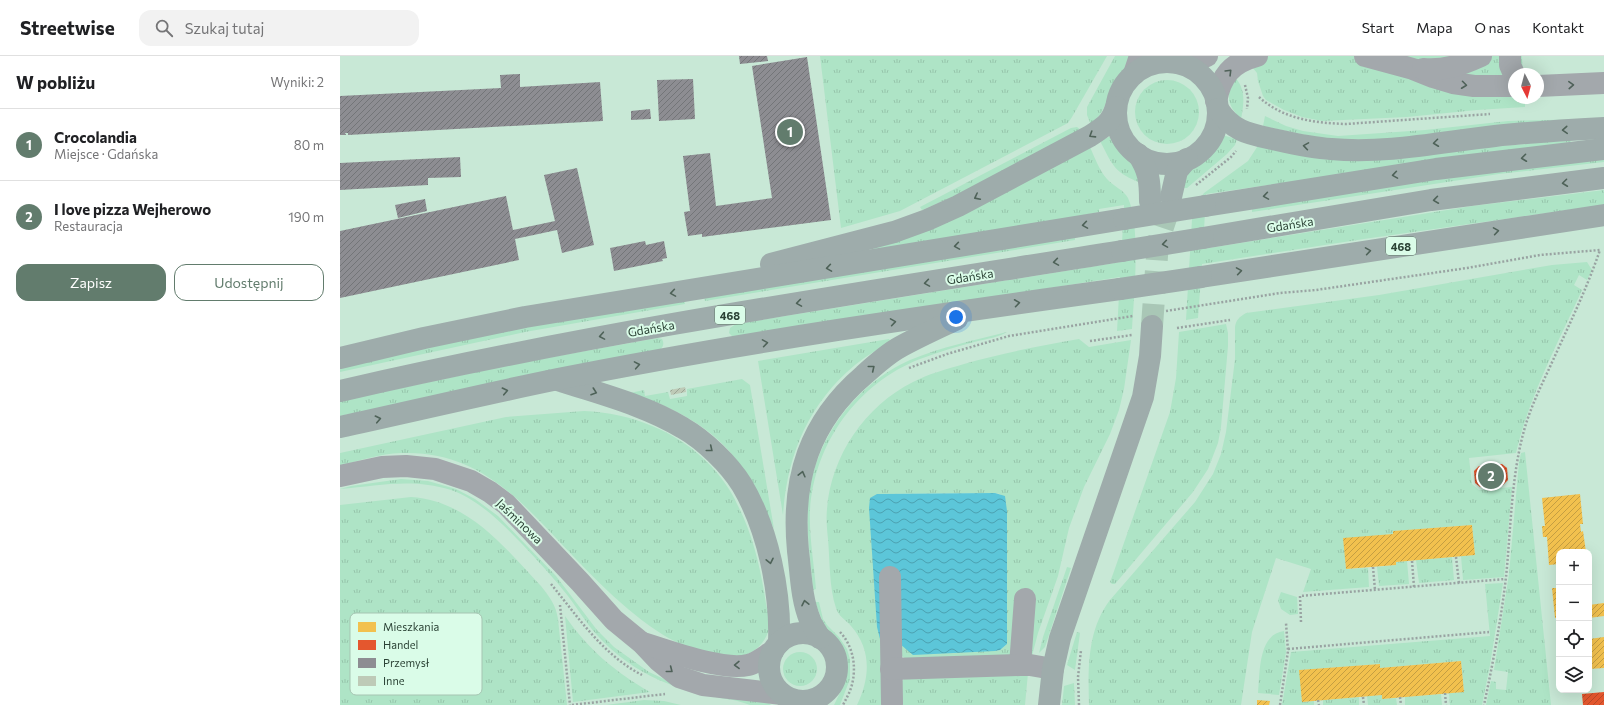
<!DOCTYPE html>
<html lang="pl">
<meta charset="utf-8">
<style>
:root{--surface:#fff;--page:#f2f2f2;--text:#202124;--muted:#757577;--line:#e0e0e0;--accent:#627c6d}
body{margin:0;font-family:Commissioner,sans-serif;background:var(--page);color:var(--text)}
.controls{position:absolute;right:12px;bottom:12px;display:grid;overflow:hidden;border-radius:8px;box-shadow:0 4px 16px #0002}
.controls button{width:36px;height:36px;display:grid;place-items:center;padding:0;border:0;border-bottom:1px solid var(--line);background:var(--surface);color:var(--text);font:20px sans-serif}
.compass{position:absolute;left:1168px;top:12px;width:36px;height:36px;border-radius:50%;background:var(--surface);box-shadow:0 4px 16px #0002;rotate:174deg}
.you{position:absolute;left:616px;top:261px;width:14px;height:14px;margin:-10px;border:3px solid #fff;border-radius:50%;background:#1a73e8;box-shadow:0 0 0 6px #1a73e833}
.badge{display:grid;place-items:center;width:26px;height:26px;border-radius:50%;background:var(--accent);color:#fff;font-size:13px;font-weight:700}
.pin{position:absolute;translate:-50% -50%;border:2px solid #fff;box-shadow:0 1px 4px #0006}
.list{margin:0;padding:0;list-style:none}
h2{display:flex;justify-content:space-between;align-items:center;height:52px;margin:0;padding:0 16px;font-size:17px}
h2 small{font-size:13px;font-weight:400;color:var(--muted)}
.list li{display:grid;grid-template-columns:26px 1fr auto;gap:12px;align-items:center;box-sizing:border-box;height:72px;padding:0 16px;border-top:1px solid var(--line)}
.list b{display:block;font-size:15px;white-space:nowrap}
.list p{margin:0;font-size:13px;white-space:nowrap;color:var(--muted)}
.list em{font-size:13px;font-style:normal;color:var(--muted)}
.actions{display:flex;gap:8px;padding:12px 16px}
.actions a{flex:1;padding:9px 0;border:1px solid var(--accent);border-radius:12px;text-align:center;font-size:14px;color:var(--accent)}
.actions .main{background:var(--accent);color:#fff}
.icon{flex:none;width:22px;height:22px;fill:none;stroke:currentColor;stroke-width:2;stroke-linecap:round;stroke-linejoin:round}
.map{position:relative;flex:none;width:1264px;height:649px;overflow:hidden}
header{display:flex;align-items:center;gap:24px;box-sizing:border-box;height:56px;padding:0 20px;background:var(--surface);border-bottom:1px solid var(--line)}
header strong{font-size:19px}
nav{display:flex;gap:22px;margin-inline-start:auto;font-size:14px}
.search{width:280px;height:36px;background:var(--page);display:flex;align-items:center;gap:10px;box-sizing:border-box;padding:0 14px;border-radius:12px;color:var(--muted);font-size:15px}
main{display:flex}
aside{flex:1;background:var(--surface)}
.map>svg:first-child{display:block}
.grass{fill:url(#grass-tufts)}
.water{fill:url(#water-waves)}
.homes{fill:url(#homes-hatch)}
.shops{fill:url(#shops-hatch)}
.industry{fill:url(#industry-hatch)}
.building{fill:url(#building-hatch)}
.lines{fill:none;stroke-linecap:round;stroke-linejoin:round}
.major-tunnel{stroke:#a9c7b6;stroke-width:22;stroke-dasharray:22 11;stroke-linecap:butt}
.path{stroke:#99a3a2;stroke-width:2.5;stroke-dasharray:2 2;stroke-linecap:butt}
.minor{stroke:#a3a8ac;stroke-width:22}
.major{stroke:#9eacab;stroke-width:22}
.major-bridge{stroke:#9eacab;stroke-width:22}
.oneway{stroke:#4f6159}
.oneway2{stroke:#4e6258}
.labels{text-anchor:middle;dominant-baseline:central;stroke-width:4;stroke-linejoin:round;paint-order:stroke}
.shield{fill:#dafce8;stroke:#607a6b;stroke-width:1}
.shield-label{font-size:11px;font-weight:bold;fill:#2b4235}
.street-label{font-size:12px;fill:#2b4235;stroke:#dafce8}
.key{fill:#dafce8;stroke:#a6c4b2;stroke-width:1}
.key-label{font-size:11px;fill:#2b4235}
</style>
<header>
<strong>Streetwise</strong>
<div class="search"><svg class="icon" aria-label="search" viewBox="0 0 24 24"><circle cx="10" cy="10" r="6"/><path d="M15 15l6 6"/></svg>Szukaj tutaj</div>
<nav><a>Start</a><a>Mapa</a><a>O nas</a><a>Kontakt</a></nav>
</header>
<main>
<aside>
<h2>W pobliżu<small>Wyniki: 2</small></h2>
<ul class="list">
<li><span class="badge">1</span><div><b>Crocolandia</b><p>Miejsce · Gdańska</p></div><em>80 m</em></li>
<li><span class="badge">2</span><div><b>I love pizza Wejherowo</b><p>Restauracja</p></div><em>190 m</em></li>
</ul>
<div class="actions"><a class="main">Zapisz</a><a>Udostępnij</a></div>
</aside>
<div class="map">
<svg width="1264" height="649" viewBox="0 0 1264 649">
<defs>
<pattern id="grass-tufts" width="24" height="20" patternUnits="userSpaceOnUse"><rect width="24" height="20" fill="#aee4c6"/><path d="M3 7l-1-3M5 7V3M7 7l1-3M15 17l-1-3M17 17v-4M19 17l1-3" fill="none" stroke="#96c5ab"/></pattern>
<pattern id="water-waves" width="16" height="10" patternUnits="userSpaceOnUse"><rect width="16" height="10" fill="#5cc6d9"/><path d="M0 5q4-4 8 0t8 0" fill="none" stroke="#4ca2b1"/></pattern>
<pattern id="homes-hatch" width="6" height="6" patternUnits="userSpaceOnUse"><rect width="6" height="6" fill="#f2c14e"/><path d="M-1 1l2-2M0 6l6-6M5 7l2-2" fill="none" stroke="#c49e42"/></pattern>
<pattern id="shops-hatch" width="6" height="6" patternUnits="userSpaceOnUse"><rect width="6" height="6" fill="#e4572e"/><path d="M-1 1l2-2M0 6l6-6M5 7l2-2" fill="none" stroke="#b94a28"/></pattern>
<pattern id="industry-hatch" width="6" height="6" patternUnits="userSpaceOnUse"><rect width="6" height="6" fill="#8d8d92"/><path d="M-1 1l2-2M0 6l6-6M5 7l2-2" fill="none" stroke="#737578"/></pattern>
<pattern id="building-hatch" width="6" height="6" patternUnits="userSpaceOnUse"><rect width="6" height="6" fill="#becab7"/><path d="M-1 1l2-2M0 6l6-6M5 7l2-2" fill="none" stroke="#9ba696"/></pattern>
</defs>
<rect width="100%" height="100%" fill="#c8e8d6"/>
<g class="grass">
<path d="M480,0H767L732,61L728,67L560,155L501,172Z"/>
<path d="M775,0H793C788,10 781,17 775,26C765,44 768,52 751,69L747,59V51Z"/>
<path d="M903,0H1182L1183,18H1174V42H1185V51L1137,54L1067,61L982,65L962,61L944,54L926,44L923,40L918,25L917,17Z"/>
<path d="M895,21C906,34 904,47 901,63C886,48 886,39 895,21Z"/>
<circle cx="827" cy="56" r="32"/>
<path d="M925,60L946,70L963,75L998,80L1085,74L1168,65L1252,63L1023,86L984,83L923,70Z"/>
<path d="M737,71L741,74L615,140L582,154L580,151L731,72Z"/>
<path d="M882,79L897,83L895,89L887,98L847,132H840L852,112L870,97Z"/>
<path d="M771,80H772L781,94L792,105L803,128C774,116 774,112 760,85Z"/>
<path d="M1230,84L1231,86L866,138L863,193L1132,150L1264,134V149L1024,183L862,208L858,262L846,264L852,163L861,141L864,137L908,105L919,88L1096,96Z"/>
<path d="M750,91C755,102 759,114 767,123C773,130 784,134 788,142C801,170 794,240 792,273L777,275L780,221L398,281L392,280L389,277L390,272L396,268L781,206L784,149L759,153V156L735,161L530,194Z"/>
<path d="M1264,102V106L1159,118L912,156V152L1089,124Z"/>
<path d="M735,180V184L365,245L364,240Z"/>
<path d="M1247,206L1252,214L1247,224L1239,219L1234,229L1242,234C1218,287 1189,340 1176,397L1129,402L1132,428L1139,434L1172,431L1164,521L1123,524L1121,500L1135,499L1132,469L1053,475V478L1004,483L1006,513L1028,512L1029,531L963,536L971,513L936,502L912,576L901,649H749C748,613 747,574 770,544L855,446L873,418L881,398L886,376L895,303V271C896,264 899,261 906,257L1039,239L1212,209Z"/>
<path d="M344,243L345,248L185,276L0,316V310L129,280Z"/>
<path d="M886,268L888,277V290L881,371L878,387L868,413L853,436L775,528H772L770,526L773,518L830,356L836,322L839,276Z"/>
<path d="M667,276C659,281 647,283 638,285C618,290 599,296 580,303C518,327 474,387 470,455C469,480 474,507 476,533L473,534C471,506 466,477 468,449C472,386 514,329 570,304C601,291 635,284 667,276Z"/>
<path d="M318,282L322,283C324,287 324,290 320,294L0,360V345L178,307Z"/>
<path d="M549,283L551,286C538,293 526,300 515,309C468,348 447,400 443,459L418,305Z"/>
<path d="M739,283L749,291L791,284L784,333L779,354L770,378L744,431L729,472L718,520L698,577L692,600L567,604L562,600L558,587L655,595L660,594L667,588L666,446L660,438L655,437L537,438L561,626L565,622L688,617L685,649H517C530,622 532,594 511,570C506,564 498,560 496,552C489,531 490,506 488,483C487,474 486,463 487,453C491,400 525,350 573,326C588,318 607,313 624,308C662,297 700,290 739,283Z"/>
<path d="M402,323L410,329L434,473C427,456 418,441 408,425C402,415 397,404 390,396C364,366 327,349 290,337L304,334L305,340L328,336L330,343L347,340V333Z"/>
<path d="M244,355C291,357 338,375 371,410C381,421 391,434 397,448C413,478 421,514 426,548C428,556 430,564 429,573C426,586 414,598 401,600C388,602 376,599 364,596C334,589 311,572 288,553C269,537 251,519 234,501C184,449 142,394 61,397C40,398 20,404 0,410V397L166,361Z"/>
<path d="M1185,396L1211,649H1146L1151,625L1156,626V633L1166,634L1168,616L1154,614L1169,518L1179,406L1181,397Z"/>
<path d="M61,423L88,425L116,433L135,443L158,460L216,520L257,574L274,591L309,616L339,630L428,646L431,649C425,649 416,649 410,649C404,647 399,645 393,644C340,636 294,620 257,579C246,567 238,553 228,540C214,522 198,505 182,488C162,467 139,444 111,434C71,422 40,430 0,433L11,430Z"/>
<path d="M71,441C129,445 164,491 201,530C209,540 216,549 218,563L227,649H0V449Z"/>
<path d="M1112,501L1114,524L1079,527L1076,504Z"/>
<path d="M1067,505L1069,528L1039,530L1037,511L1056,509V506Z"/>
<path d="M727,511L731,512L705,591L699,597L703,581Z"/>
<path d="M1163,527L1150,609L1142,649H1110L1109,637L1124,636L1121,605L1040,612V608L960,614L962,646L974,645V649H942L951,596L1150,580L1145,528Z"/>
<path d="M941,536L957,541L958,558L950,559L941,553L938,544Z"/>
<path d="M475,546H479L483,563L487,569L499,581L507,593L510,603V623L500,649H494L506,624L507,606L505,599L500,589L484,569Z"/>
<path d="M225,560C248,593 275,616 310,636L233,646Z"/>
<path d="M944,575L946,596L939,639L918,637C920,617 918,578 944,575Z"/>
<path d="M737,576L740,577L735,614L727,609Z"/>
<circle cx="460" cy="613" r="17"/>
<path d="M734,627L735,649H722L724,630Z"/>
<path d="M1101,638L1102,649H1065V641Z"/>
<path d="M1042,639V643L1056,642L1057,649H1028L1027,640Z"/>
<path d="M1019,641V649H983V644Z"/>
<path d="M304,644L324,645L341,649H266Z"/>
</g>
<path class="water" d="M655,437L665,440L667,455V588L660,594L655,595L573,599L560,588L541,587L537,571L529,452L530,442L537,438Z"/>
<g class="homes">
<path d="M1240,438L1243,468H1240L1241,476L1243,475L1246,496H1219V508L1209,509L1207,481H1203L1202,470H1205L1202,442Z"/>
<path d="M1132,469L1135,499L1056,506V509L1006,513L1003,482L1053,478V475Z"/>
<path d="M1212,532H1219V562H1215Z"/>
<path d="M1264,547V560L1249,562V549Z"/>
<path d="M1264,581V612L1249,613V583Z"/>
<path d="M1121,605L1124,636L1042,643V639L962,646L959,614L1040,608V612Z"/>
<path d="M917,644L930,645L929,649H917Z"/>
</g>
<g class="shops">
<path d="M1162,408L1167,412L1168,424L1163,429L1140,431L1135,427L1134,415L1139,410Z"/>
<path d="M1264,636V649H1243L1242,638Z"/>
</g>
<g class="industry">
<path d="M399,0H427L428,5L400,8Z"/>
<path d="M467,1L491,164L362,181V178L348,180L344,156L350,155L343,100L370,97L376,150L432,142L412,10Z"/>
<path d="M180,18V31L260,26L263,65L8,79V77H5L6,79H0V40L161,32L160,19Z"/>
<path d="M353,23L355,63L319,65L317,24Z"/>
<path d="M310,53L311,63L291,64V55Z"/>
<path d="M120,101L121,121L88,122V129L0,134V107Z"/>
<path d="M237,112L254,189L222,197L217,174L175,183L179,204L0,242V175L166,140L173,174L215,165L204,119Z"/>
<path d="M85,143L87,155L58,162L55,149Z"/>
<path d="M305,185L306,189L324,185L327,202L322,203L323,205L274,215L270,192Z"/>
</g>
<path class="building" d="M345,331L346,336L331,339L330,334Z"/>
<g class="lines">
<path class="major-tunnel" d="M812,270L818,186L829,153L831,141"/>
<g class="path">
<path d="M905,29L908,42L907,53"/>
<path d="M919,41C943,63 974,67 1006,68L1150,58"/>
<path d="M856,129L891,101L896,95"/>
<path d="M826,255L940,237L976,234L1127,212L1200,199L1260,194C1246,235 1227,273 1209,313C1200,332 1191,351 1185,371C1171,419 1171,472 1166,521C1161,564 1153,607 1144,649"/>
<path d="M837,272L890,264"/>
<path d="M750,285L792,279"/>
<path d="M569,312L607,298L669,280L793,260"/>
<path d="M1116,501L1119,527"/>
<path d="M1072,505L1074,531"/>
<path d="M1033,511L1035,534"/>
<path d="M211,528C238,561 263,599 302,619"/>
<path d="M220,549L230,649"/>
<path d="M961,566L960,540L1165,523"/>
<path d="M500,576C514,591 517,613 511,632C509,638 506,643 503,649"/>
<path d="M948,593L1149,576"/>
<path d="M1105,637L1106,649"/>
<path d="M1023,641L1024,649"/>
<path d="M1060,641L1061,649"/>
<path d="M978,644L979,649"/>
<path d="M232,649L325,638"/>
<path d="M739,649L738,621L741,594"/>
<path d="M940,649L948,595L946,567"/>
</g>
<g class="minor">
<path d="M831,0L838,7"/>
<path d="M1025,0L1073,13L1093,21L1113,27L1134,30H1174"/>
<path d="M1170,0V9L1174,18"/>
<path d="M846,9L867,0"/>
<path d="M1083,13C1104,15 1121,9 1141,0"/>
<path d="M794,18L800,0"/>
<path d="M1198,30L1264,27"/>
<path d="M876,45C881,20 891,7 917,0"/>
<path d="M0,420L42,411L66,410L95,413L131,425L150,436L166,448L240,526L274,564L302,587L319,605L339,621L363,629L442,638"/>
<path d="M550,521L552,647"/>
<path d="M303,587C329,595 382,615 408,609C417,607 425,600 433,595"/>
<path d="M680,609L685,543"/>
<path d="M551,613L680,609H690L713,613"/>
</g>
<g class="major">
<circle cx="827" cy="57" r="51"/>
<path d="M878,53C894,77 910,78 937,84C955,88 973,92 991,93C1046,98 1101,86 1155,80C1191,76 1227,74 1264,72"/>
<path d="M798,98C809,115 810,125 810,145"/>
<path d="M831,141L837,115L847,103"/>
<path d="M865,150L1096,113L1264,93"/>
<path d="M863,182L1091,144L1264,122"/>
<path d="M431,208L554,176L587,164L618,150L750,80C764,71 771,67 776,51"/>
<path d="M861,221L1264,159"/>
<path d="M0,302L84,282L185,261L784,163"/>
<path d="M218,324C260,338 305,349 343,372C364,384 389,408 402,429C428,473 441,536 439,587"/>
<path d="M0,335C258,275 520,237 782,195"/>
<path d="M0,371C73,355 145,338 218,323C404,286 592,259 780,233"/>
<circle cx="463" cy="611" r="34"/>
<path d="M480,582C477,576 472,570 470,564C461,542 461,518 458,495C451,423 469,366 524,319C535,309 547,298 560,291C578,281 598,272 617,263"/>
<path d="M709,649L713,613L720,582L803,341L810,300L812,270"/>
</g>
<g class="major-bridge">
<path d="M784,163L865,150"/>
<path d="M782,195L863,182"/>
<path d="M780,233L861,221"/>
</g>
</g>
<defs><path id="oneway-chevron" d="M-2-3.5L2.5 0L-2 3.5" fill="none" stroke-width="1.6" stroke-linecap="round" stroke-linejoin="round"/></defs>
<g class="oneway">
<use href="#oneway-chevron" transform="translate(889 16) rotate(-45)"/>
<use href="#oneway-chevron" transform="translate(1124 29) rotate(7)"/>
<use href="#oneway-chevron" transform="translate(1231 29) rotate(-3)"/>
<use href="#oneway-chevron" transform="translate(397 609) rotate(179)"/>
<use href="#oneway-chevron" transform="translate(330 614) rotate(38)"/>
</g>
<g class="oneway2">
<use href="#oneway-chevron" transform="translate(1225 74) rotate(176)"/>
<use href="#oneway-chevron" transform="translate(752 79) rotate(148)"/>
<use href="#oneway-chevron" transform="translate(1096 87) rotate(173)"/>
<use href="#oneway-chevron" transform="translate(966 90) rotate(-171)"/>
<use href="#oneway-chevron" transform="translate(1184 102) rotate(173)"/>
<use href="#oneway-chevron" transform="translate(1055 119) rotate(171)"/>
<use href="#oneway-chevron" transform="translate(1225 127) rotate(173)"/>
<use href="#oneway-chevron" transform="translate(926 140) rotate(171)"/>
<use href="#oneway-chevron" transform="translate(637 141) rotate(153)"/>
<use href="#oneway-chevron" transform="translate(1096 144) rotate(172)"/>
<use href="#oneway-chevron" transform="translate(745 169) rotate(171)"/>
<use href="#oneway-chevron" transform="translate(1156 175) rotate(-9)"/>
<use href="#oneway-chevron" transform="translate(825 188) rotate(171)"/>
<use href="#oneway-chevron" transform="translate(617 190) rotate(171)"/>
<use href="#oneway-chevron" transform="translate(1028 195) rotate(-9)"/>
<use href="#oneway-chevron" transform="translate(716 206) rotate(171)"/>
<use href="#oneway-chevron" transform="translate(489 212) rotate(171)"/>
<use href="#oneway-chevron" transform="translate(899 215) rotate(-9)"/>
<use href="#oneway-chevron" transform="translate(587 227) rotate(171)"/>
<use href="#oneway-chevron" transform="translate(333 237) rotate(171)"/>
<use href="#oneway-chevron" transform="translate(459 247) rotate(171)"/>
<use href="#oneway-chevron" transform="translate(677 247) rotate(-8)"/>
<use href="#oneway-chevron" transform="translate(553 266) rotate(-9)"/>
<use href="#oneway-chevron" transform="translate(262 280) rotate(170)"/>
<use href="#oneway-chevron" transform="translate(425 287) rotate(-9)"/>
<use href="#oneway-chevron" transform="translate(297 309) rotate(-10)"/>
<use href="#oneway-chevron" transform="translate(532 312) rotate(-39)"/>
<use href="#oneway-chevron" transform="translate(165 335) rotate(-12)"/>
<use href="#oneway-chevron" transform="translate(254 336) rotate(19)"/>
<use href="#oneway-chevron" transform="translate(38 363) rotate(-12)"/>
<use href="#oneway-chevron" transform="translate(370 393) rotate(39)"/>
<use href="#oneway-chevron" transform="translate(462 418) rotate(-76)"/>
<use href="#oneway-chevron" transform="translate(430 505) rotate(78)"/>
<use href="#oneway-chevron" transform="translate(465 547) rotate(-102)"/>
</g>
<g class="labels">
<g class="shield">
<rect x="1046" y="181" width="30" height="18" rx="3"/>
<rect x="375" y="250" width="30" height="18" rx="3"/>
</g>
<g class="shield-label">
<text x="1061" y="190">468</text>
<text x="390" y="259">468</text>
</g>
<g class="street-label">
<text transform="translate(950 168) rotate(-9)">Gdańska</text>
<text transform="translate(630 220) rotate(-9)">Gdańska</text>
<text transform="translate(311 272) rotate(-10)">Gdańska</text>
<text transform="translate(180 465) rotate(44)">Jaśminowa</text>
</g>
</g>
<rect x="10" y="557" width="132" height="82" rx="6" class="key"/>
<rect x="18" y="566" width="18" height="10" fill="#f2c14e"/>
<rect x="18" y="584" width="18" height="10" fill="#e4572e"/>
<rect x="18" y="602" width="18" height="10" fill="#8d8d92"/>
<rect x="18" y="620" width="18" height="10" fill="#becab7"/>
<g class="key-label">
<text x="43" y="575">Mieszkania</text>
<text x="43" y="593">Handel</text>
<text x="43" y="611">Przemysł</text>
<text x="43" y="629">Inne</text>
</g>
</svg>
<div class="controls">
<button>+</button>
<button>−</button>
<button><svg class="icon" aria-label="locate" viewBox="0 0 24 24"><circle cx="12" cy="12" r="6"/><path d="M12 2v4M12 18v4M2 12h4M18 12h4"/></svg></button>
<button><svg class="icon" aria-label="layers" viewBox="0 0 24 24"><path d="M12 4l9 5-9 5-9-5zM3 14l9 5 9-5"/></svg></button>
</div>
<svg class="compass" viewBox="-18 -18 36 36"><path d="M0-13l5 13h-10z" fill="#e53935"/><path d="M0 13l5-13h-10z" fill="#757577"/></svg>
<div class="you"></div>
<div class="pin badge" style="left:450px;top:76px">1</div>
<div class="pin badge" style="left:1151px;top:420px">2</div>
</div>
</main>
